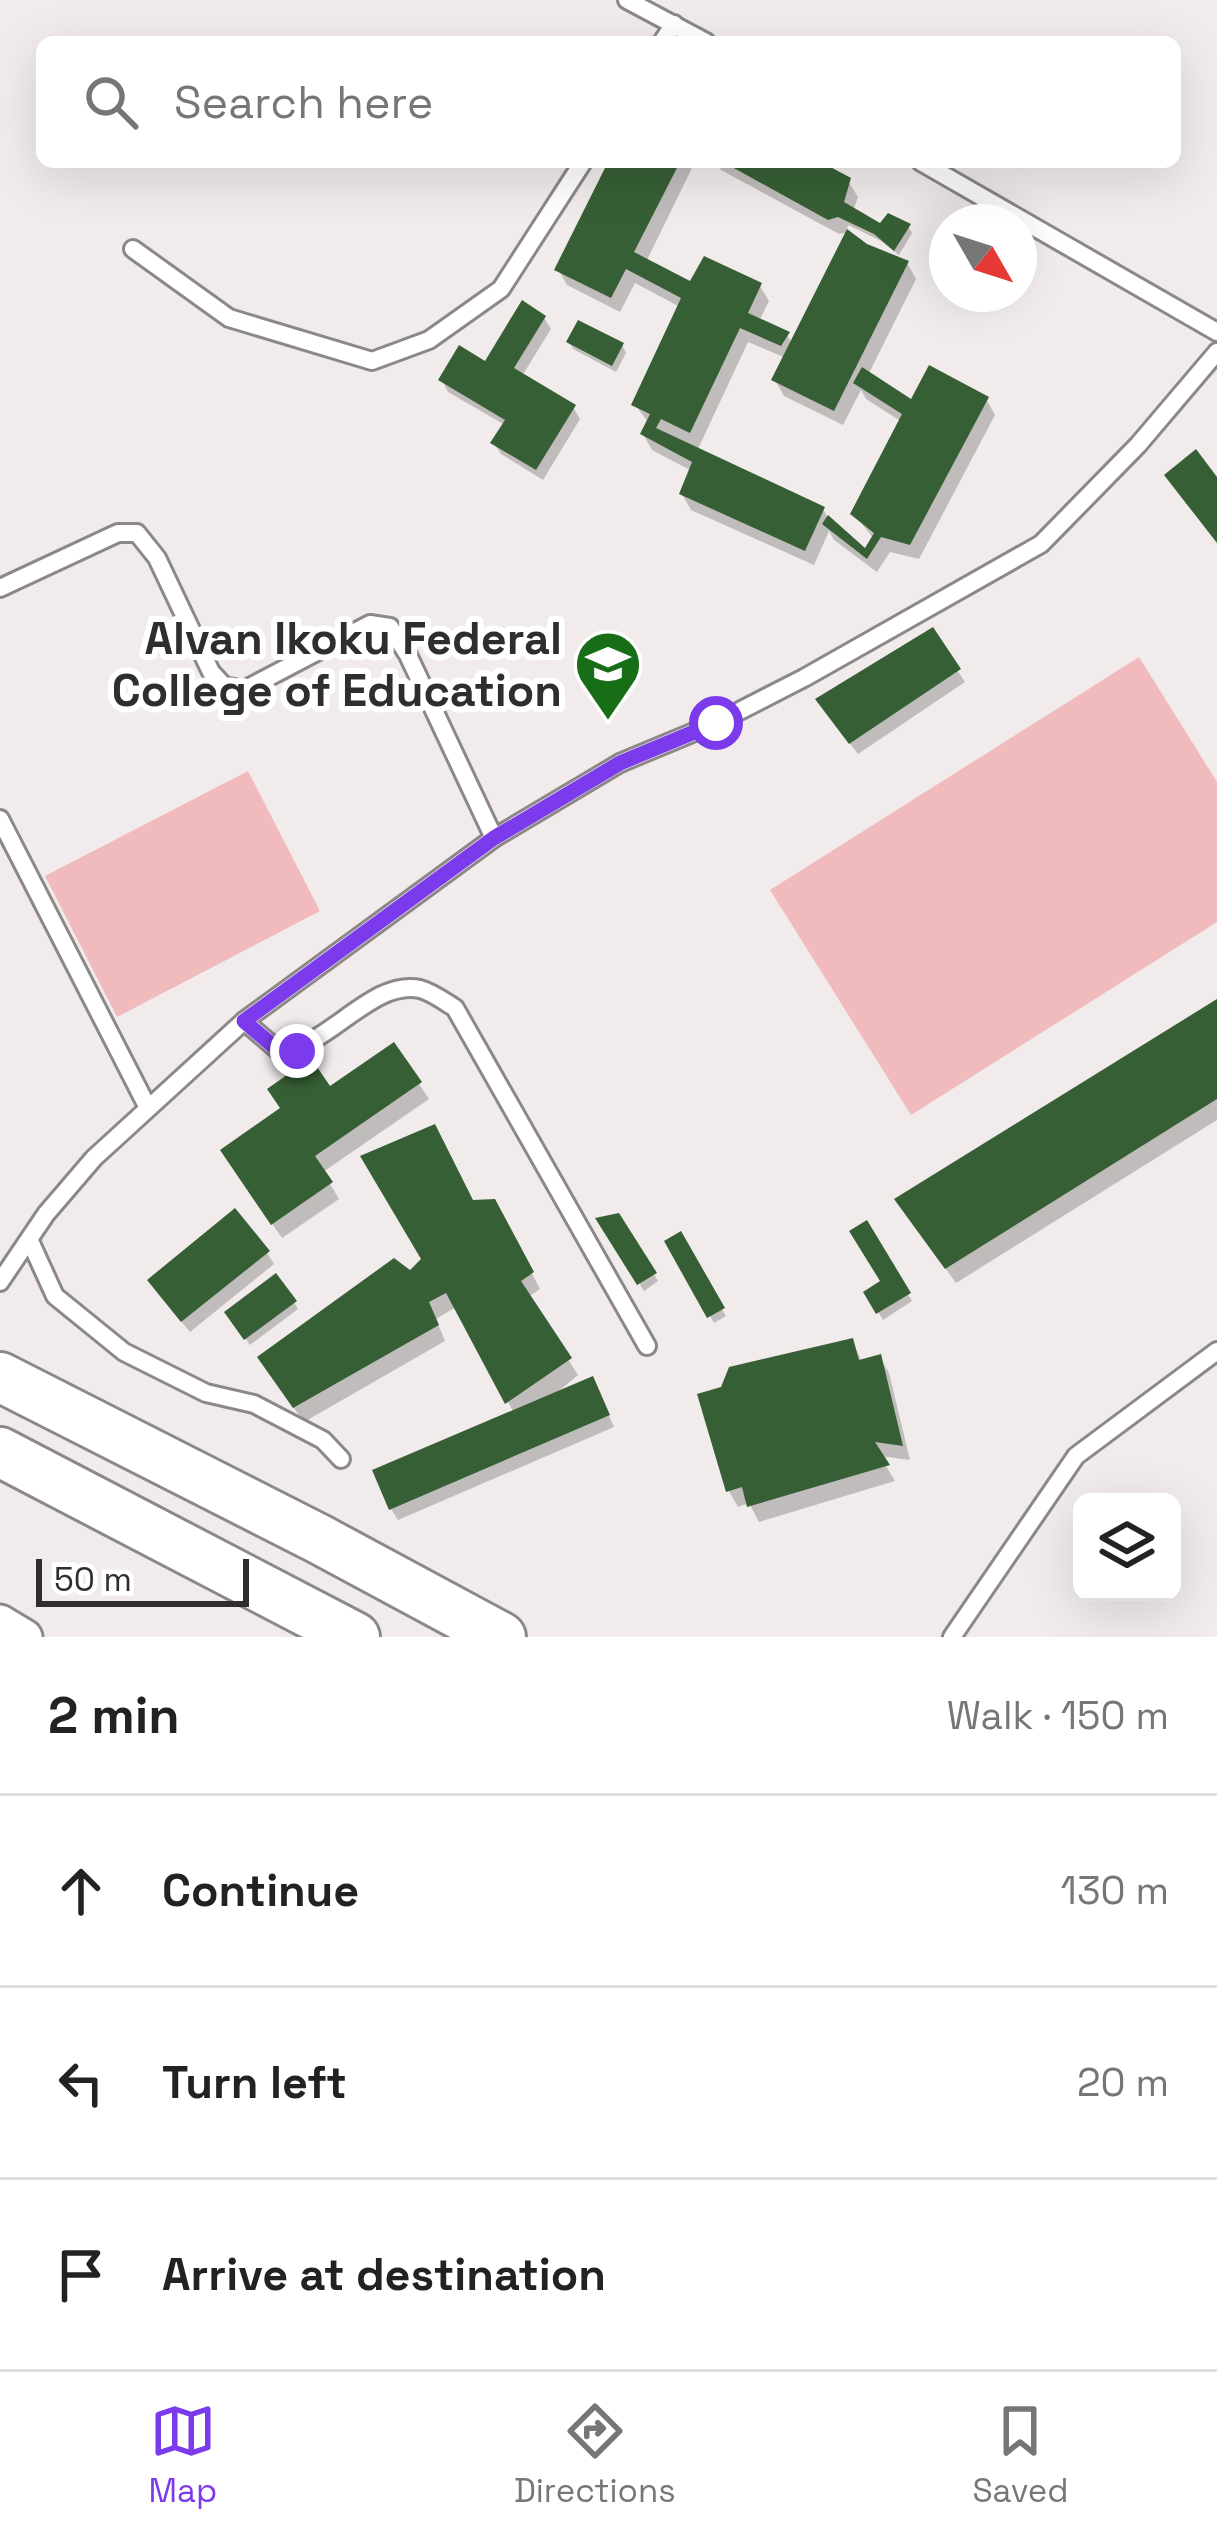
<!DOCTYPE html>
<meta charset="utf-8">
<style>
:root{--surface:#fff;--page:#f6f6f6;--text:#222;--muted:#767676;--line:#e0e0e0;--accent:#7c3aed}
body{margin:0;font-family:"Space Grotesk",sans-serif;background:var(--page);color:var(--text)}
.controls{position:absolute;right:36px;bottom:36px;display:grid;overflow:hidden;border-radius:18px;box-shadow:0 12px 48px #0002}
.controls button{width:108px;height:108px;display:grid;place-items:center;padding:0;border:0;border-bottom:3px solid var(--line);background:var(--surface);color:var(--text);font:60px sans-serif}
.compass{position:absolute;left:929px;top:204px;width:108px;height:108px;border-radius:50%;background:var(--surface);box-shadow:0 12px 48px #0002;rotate:129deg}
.scale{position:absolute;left:36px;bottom:30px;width:213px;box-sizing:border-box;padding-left:12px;border:6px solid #302d2d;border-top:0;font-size:33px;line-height:42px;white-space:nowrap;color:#302d2d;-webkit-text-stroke:9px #fff;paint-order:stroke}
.stop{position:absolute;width:36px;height:36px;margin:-27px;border:9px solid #7c3aed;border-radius:50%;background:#fff}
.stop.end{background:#7c3aed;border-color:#fff;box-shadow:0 3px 12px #0008}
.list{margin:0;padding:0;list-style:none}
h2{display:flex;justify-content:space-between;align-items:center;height:156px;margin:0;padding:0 48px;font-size:51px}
h2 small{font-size:39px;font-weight:400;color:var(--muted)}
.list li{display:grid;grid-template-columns:78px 1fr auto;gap:36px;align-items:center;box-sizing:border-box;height:192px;padding:0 48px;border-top:3px solid var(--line)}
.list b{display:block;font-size:45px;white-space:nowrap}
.list em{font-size:39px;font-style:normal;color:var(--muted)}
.icon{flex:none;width:66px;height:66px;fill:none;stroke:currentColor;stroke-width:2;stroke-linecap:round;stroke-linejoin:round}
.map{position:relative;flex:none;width:1217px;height:1637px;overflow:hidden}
.search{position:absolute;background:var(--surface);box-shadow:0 12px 48px #0002;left:36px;right:36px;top:36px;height:132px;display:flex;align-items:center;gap:30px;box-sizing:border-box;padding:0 42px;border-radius:18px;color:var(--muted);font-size:45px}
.sheet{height:732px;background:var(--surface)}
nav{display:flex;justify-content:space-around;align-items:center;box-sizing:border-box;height:168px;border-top:3px solid var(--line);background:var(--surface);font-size:33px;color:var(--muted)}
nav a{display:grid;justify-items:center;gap:6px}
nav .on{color:var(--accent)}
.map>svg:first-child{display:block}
.green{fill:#f1bbbd}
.shadow{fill:#0003;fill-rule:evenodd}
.building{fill:#375f35}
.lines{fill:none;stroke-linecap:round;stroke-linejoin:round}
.service-casing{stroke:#8d8888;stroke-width:22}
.minor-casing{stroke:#8d8888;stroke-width:39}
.secondary-casing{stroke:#8d8888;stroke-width:54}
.service{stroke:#fff;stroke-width:16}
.minor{stroke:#fff;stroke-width:33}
.secondary{stroke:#fff;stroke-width:48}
.route{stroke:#7c3aed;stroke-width:15}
.labels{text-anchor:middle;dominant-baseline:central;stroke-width:12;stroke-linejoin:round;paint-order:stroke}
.poi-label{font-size:45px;font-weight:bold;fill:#302d2d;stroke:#fff;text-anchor:end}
</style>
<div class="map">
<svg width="1217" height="1637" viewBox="0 0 1217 1637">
<rect width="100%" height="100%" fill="#f1ebeb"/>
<g class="green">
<path d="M1139,657L1217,782V922L911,1115L770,890Z"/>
<path d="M248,771L320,911L117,1017L45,876Z"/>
</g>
<g class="shadow">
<path d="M612,162H691L693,166L646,262L691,285L760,286L769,301L759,321L787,335L793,344L865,246L907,263L916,279L868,375L912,403L986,399L995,415L919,559L890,552L877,572L834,540L829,531L814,565L691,510L682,494L692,471L652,450L643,434L649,423L635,405L680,307L635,283L620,312L567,285L558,269ZM748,342L786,358L775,380L784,396L843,425L861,390L866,399L902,422L854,514L874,539L865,552L829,520L823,509L697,451Z"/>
<path d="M717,162H814L848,181L858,197L853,211L881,227L908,226L912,233L899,255L881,241L848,225L846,233L839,234L721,170Z"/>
<path d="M544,318L551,329L522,376L573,407L580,419L543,480L501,454L494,443L505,425L448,392L442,380L486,365Z"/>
<path d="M569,342L622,345L626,353L616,372L573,349Z"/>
<path d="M932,632L965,682L858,754L825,711Z"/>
<path d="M1217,1002V1120L956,1283L907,1215Z"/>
<path d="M394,1046L429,1099L323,1172L339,1199L282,1238L233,1167L329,1090Z"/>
<path d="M472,1203L503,1218L540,1289L528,1297L578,1375L554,1395L598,1391L614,1427L398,1520L391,1509L514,1413L456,1307L436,1319L445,1341L304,1422L269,1373L410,1274Z"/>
<path d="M617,1216L658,1281L644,1291L600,1220Z"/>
<path d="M865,1224L912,1301L883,1320L867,1293L883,1282Z"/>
<path d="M680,1235L726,1316L714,1323L668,1242Z"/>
<path d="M267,1253L274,1264L190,1332L157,1292Z"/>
<path d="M294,1302L298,1309L250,1345L232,1319Z"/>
<path d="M852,1341L862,1362L880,1358L889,1373L910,1460L880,1456L895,1481L759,1522L749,1503L738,1507L729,1491L701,1396Z"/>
</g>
<g class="building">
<path d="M608,162H680L634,252L690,281L704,256L762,283L748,313L790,332L781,346L740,328L690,433L661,419L656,428L825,507L805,551L679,494L692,462L640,434L650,414L631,405L681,298L626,269L611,298L554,270Z"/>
<path d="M723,162H821L851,178L844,202L880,223L888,213L911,224L894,251L874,234L838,217L828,220Z"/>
<path d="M847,229L867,244L909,261L834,411L771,380Z"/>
<path d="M522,300L546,316L514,368L576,405L536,470L490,443L505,420L438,380L459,345L485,361Z"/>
<path d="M578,320L624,343L612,366L566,342Z"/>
<path d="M929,365L989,397L910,545L881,537L867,559L822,524L828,515L865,548L874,533L850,514L902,414L853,383L862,367L911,399Z"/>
<path d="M1196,449L1217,477V543L1164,475Z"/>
<path d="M933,627L961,669L849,744L815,699Z"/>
<path d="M1217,999V1099L945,1269L894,1199Z"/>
<path d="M394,1042L422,1082L315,1156L333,1182L271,1225L220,1150L280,1108L267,1089L311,1058L330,1086Z"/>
<path d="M435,1124L473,1200L495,1199L534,1272L521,1281L572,1358L505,1404L446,1293L429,1302L439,1325L293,1408L257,1357L394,1258L410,1270L421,1259L360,1156Z"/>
<path d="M235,1208L270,1251L181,1322L147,1280Z"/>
<path d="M619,1213L657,1273L637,1285L595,1218Z"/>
<path d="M867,1220L911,1293L876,1314L863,1292L880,1281L849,1231Z"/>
<path d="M681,1231L725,1308L707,1318L664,1241Z"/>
<path d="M276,1273L297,1301L244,1340L224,1312Z"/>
<path d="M853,1338L859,1360L881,1354L903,1446L875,1442L890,1465L747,1507L742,1487L726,1492L697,1394L721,1387L729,1367Z"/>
<path d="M593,1376L610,1415L389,1510L372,1470Z"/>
</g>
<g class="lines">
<g class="service-casing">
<g id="service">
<path d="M627,0L706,42"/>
<path d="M662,42L674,24"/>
<path d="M921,162L1217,332"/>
<path d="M133,249L229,318L372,361L429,340L501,289L583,162"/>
<path d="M0,588L118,533H137L157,558L211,672L224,686L244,690L370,624L390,627L408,655L494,838"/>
<path d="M0,819L147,1106"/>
<path d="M244,1021L279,1051C326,1050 372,978 420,989C432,992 445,1002 455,1008L647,1346"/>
<path d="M30,1241L55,1296L124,1352L206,1393L254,1404L323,1440L341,1459"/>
<path d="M0,1282L46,1214L94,1158L244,1021L494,838L620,763L716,723L804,678L1041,544L1138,445L1217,352"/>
<path d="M952,1637L1076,1456L1217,1351"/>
</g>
</g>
<g class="minor-casing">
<path id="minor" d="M0,1622L25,1637"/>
</g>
<g class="secondary-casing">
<g id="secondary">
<path d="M0,1377L319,1539L501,1637"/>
<path d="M0,1452L355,1637"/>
</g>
</g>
<use href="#service" class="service"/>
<use href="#minor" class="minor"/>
<use href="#secondary" class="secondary"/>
</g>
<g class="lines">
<path class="route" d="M297,1051H279L244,1021L494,838L620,763L716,723"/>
</g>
<defs>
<g id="university-pin" transform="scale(3.45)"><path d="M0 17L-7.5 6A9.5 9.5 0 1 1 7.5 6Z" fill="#186e16" stroke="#fff"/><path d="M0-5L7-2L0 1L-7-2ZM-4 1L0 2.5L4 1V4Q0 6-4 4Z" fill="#fff"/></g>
</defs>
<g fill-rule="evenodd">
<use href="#university-pin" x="608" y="664"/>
</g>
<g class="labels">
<g class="poi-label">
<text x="562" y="638">Alvan Ikoku Federal<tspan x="562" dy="52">College of Education</tspan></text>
</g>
</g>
</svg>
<div class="controls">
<button><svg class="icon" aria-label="layers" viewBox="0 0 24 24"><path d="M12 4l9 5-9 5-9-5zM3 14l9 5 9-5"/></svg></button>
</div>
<svg class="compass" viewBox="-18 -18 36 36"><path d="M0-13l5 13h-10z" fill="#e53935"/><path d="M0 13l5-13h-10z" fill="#767676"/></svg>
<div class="scale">50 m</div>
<div class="stop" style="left:716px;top:723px"></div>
<div class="stop end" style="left:297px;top:1051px"></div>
<div class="search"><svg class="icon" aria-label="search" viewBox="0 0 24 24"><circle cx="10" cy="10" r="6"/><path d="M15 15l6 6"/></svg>Search here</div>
</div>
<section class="sheet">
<h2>2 min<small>Walk · 150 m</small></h2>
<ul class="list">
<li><svg class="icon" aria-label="ahead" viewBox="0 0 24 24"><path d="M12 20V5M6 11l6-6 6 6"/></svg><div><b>Continue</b></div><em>130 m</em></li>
<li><svg class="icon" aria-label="left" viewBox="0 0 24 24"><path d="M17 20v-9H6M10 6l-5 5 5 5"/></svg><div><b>Turn left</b></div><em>20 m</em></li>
<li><svg class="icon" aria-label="arrive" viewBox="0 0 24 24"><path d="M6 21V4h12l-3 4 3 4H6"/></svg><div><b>Arrive at destination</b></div></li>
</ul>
</section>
<nav>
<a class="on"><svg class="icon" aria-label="map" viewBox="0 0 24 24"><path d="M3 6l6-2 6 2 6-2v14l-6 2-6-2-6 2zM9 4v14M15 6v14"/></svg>Map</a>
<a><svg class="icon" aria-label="directions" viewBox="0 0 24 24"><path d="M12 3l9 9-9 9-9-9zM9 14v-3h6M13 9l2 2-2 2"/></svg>Directions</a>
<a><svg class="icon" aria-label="saved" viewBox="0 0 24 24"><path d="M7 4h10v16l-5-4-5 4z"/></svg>Saved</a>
</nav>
